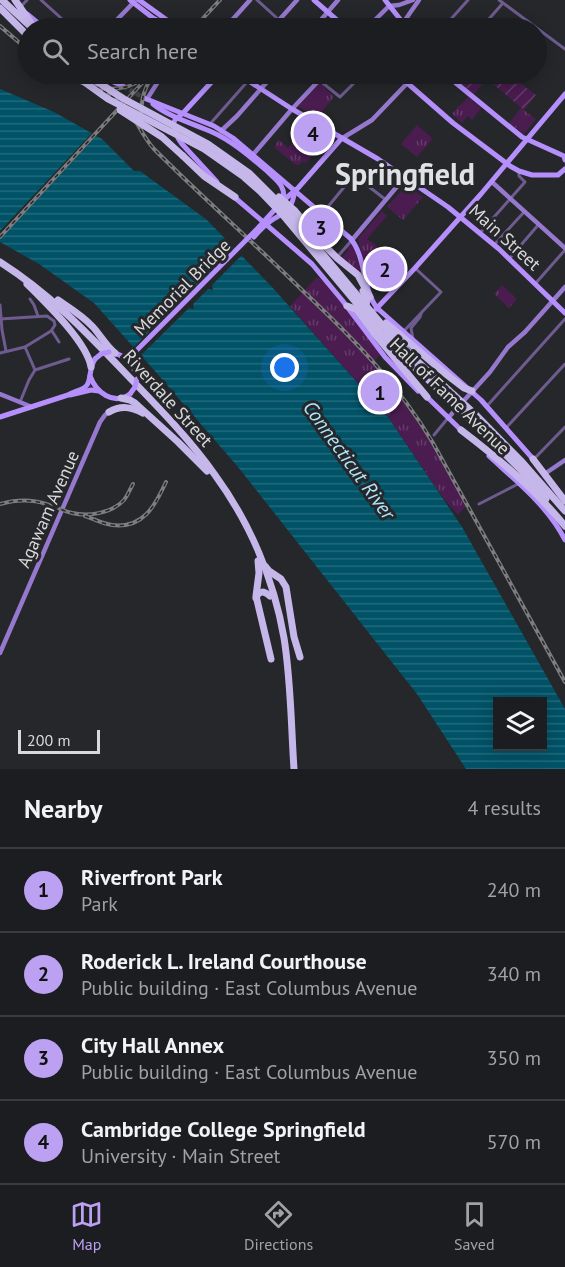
<!DOCTYPE html>
<meta charset="utf-8">
<style>
:root{--surface:#1c1d20;--page:#252629;--text:#f1f3f6;--muted:#a0a2a5;--line:#3a3b3e;--accent:#bca0f2}
body{margin:0;font-family:"PT Sans",sans-serif;background:var(--page);color:var(--text)}
.controls{position:absolute;right:18px;bottom:18px;display:grid;overflow:hidden;border-radius:0px;box-shadow:0 3px 15px #0003}
.controls button{width:54px;height:54px;display:grid;place-items:center;padding:0;border:0;border-bottom:2px solid var(--line);background:var(--surface);color:var(--text);font:30px sans-serif}
.scale{position:absolute;left:18px;bottom:15px;width:82px;box-sizing:border-box;padding-left:6px;border:3px solid #d9d9db;border-top:0;font-size:16px;line-height:21px;white-space:nowrap;color:#d9d9db;-webkit-text-stroke:4px #26272a;paint-order:stroke}
.you{position:absolute;left:285px;top:368px;width:21px;height:21px;margin:-15px;border:4px solid #fff;border-radius:50%;background:#1a73e8;box-shadow:0 0 0 9px #1a73e833}
.badge{display:grid;place-items:center;width:39px;height:39px;border-radius:50%;background:var(--accent);color:#111;font-size:20px;font-weight:700}
.pin{position:absolute;translate:-50% -50%;border:3px solid #fff;box-shadow:0 2px 6px #0006}
.list{margin:0;padding:0;list-style:none}
h2{display:flex;justify-content:space-between;align-items:center;height:78px;margin:0;padding:0 24px;font-size:26px}
h2 small{font-size:20px;font-weight:400;color:var(--muted)}
.list li{display:grid;grid-template-columns:39px 1fr auto;gap:18px;align-items:center;box-sizing:border-box;height:84px;padding:0 24px;border-top:2px solid var(--line)}
.list b{display:block;font-size:22px;white-space:nowrap}
.list p{margin:0;font-size:20px;white-space:nowrap;color:var(--muted)}
.list em{font-size:20px;font-style:normal;color:var(--muted)}
.icon{flex:none;width:33px;height:33px;fill:none;stroke:currentColor;stroke-width:2;stroke-linecap:round;stroke-linejoin:round}
.map{position:relative;flex:none;width:565px;height:769px;overflow:hidden}
.search{position:absolute;background:var(--surface);box-shadow:0 3px 15px #0003;left:18px;right:18px;top:18px;height:66px;display:flex;align-items:center;gap:15px;box-sizing:border-box;padding:0 21px;border-radius:33px;color:var(--muted);font-size:22px}
.sheet{height:414px;background:var(--surface)}
nav{display:flex;justify-content:space-around;align-items:center;box-sizing:border-box;height:84px;border-top:2px solid var(--line);background:var(--surface);font-size:16px;color:var(--muted)}
nav a{display:grid;justify-items:center;gap:3px}
nav .on{color:var(--accent)}
.map>svg:first-child{display:block}
.grass{fill:url(#grass-tufts)}
.garden{fill:url(#garden-furrows)}
.water{fill:url(#water-rules);fill-rule:evenodd}
.pier{fill:#26272a}
.lines{fill:none;stroke-linecap:round;stroke-linejoin:round}
.primary-tunnel{stroke:#414245;stroke-width:5;stroke-dasharray:5 2.5;stroke-linecap:butt}
.street{stroke:#6e5c91;stroke-width:3}
.secondary{stroke:#9679ce;stroke-width:4.5}
.primary{stroke:#b58ffc;stroke-width:5}
.highway{stroke:#c6b7eb;stroke-width:7}
.rail-casing{stroke:#7d7d80;stroke-width:4}
.rail{stroke:#26272a;stroke-width:1.5;stroke-dasharray:4.5;stroke-linecap:butt}
.primary-bridge{stroke:#b58ffc;stroke-width:5}
.highway-bridge{stroke:#c6b7eb;stroke-width:7}
.labels{text-anchor:middle;dominant-baseline:central;stroke-width:6;stroke-linejoin:round;paint-order:stroke}
.street-label{font-size:18px;fill:#d9d9db;stroke:#26272a}
.water-label{font-size:20px;font-style:italic;fill:#afe6fa;stroke:#26272a}
.town-label{font-size:30px;font-weight:bold;fill:#e0e1e5;stroke:#26272a}
</style>
<div class="map">
<svg width="565" height="769" viewBox="0 0 565 769">
<defs>
<pattern id="grass-tufts" width="24" height="20" patternUnits="userSpaceOnUse" patternTransform="scale(1.5)"><rect width="24" height="20" fill="#4b1c50"/><path d="M3 7l-1-3M5 7V3M7 7l1-3M15 17l-1-3M17 17v-4M19 17l1-3" fill="none" stroke="#643c69"/></pattern>
<pattern id="garden-furrows" width="10" height="10" patternUnits="userSpaceOnUse" patternTransform="scale(1.5)"><rect width="10" height="10" fill="#4b1c50"/><path d="M-1 1l2-2M0 10L10 0M9 11l2-2" fill="none" stroke="#643c69"/></pattern>
<pattern id="water-rules" width="6" height="5" patternUnits="userSpaceOnUse" patternTransform="scale(1.5)"><rect width="6" height="5" fill="#005267"/><path d="M0 2.5h6" fill="none" stroke="#256a7c"/></pattern>
</defs>
<rect width="100%" height="100%" fill="#26272a"/>
<g class="grass">
<path d="M320,83L334,97L317,117L298,106Z"/>
<path d="M468,97L481,108L472,120L468,116L462,123L452,114L455,110H456L457,107L462,104Z"/>
<path d="M521,108L536,119L524,134L509,123Z"/>
<path d="M417,125L431,137L432,140L417,157L401,144Z"/>
<path d="M295,139L309,152L311,150L315,153L306,163L303,161L299,165H296L275,148V145L279,140L288,148Z"/>
<path d="M406,185L423,197L403,220L387,207Z"/>
<path d="M382,211L387,216L367,239L371,242H372L378,247L365,262H364L358,239Z"/>
<path d="M351,243L355,249L362,277L341,259L348,250L347,248Z"/>
<path d="M317,277L324,282L340,301L380,354L373,363L379,371L378,373L404,403L431,442L466,506L458,515L444,499L388,417L290,306Z"/>
<path d="M502,285L517,299L509,308L494,294Z"/>
</g>
<path class="garden" d="M457,74H508L536,95L524,110L487,79L474,94L453,77Z"/>
<path class="water" d="M0,89L54,112L102,139L134,171H140L207,220L272,287L388,417L462,527L565,709V769H466L417,694L238,467L154,370L94,303L39,264L0,242ZM498,702H542V746H498Z"/>
<g class="pier">
<path d="M94,131L98,134L0,239V231Z"/>
<path d="M236,246L243,254L212,285L213,290L208,289L193,304L194,309L189,308L139,357L132,349L181,300L180,295L185,296L200,282L199,277L204,278Z"/>
</g>
<g class="lines">
<path class="primary-tunnel" d="M123,86L144,98"/>
<g class="street">
<path d="M41,0L72,28"/>
<path d="M257,0L279,20"/>
<path d="M499,0L565,49"/>
<path d="M15,13L27,0"/>
<path d="M443,28L468,0"/>
<path d="M481,28L503,3"/>
<path d="M319,80L340,97L363,74"/>
<path d="M210,124L247,82"/>
<path d="M322,214L354,175L386,200"/>
<path d="M480,233L525,182L519,176V171"/>
<path d="M494,245L525,211"/>
<path d="M339,255L352,240"/>
<path d="M509,259L539,224"/>
<path d="M535,284L565,250"/>
<path d="M30,299L34,305L38,316"/>
<path d="M0,305L2,330L6,351"/>
<path d="M0,319L47,316L54,321L55,325L51,331L25,347L0,353"/>
<path d="M52,331L59,342"/>
<path d="M403,332L441,292L415,268"/>
<path d="M413,339L411,328L420,317L421,314"/>
<path d="M35,370L69,359"/>
<path d="M20,402L29,380L35,370L25,347"/>
<path d="M487,406L565,319"/>
<path d="M506,428L565,364"/>
<path d="M434,435L448,418"/>
<path d="M535,458L565,427"/>
<path d="M479,504L518,484"/>
</g>
<g class="secondary">
<path d="M403,23L419,0"/>
<path d="M109,28L136,0"/>
<path d="M225,28L250,0"/>
<path d="M272,28L297,0"/>
<path d="M314,28L338,0"/>
<path d="M367,28L389,6L399,5L413,0"/>
<path d="M147,99L163,74"/>
<path d="M221,131L237,116L274,74"/>
<path d="M341,139L372,120L416,74"/>
<path d="M251,157L292,109L325,74"/>
<path d="M492,182L565,248"/>
<path d="M352,240L405,177"/>
<path d="M525,332L565,287"/>
<path d="M0,394L32,407"/>
<path d="M448,418L490,372L508,347L525,332"/>
<path d="M546,473L565,460"/>
<path d="M0,653L100,422L105,415L109,412"/>
</g>
<g class="primary">
<path d="M130,0L153,18L172,28"/>
<path d="M139,0L178,28"/>
<path d="M314,0L346,28"/>
<path d="M385,0L407,28"/>
<path d="M27,14L44,28"/>
<path d="M88,74L106,79L123,86"/>
<path d="M238,74L292,109L378,159L448,207L499,249L565,313"/>
<path d="M397,74L453,123L510,166L519,171L532,175H558L565,169"/>
<path d="M445,74L522,137L564,156L565,160"/>
<path d="M144,98L214,126L233,138L350,238C366,256 362,288 377,308L481,400L534,460"/>
<path d="M153,104C169,117 194,124 212,132C232,141 249,156 266,170C275,179 287,186 283,201"/>
<path d="M217,182L182,144L178,138L173,124L175,120L184,112L219,74"/>
<path d="M233,196L312,264L342,300L385,357L418,391"/>
<path d="M285,199L298,188L341,139"/>
<path d="M259,227L278,206"/>
<path d="M254,237C259,231 265,225 272,220C287,211 292,210 295,190"/>
<path d="M376,309L415,268L481,194L565,94"/>
<path d="M114,353C124,355 130,362 135,371"/>
<path d="M90,376C96,392 113,406 130,394"/>
<path d="M70,395L91,390L99,391"/>
<path d="M426,396L462,431"/>
<path d="M0,417L68,395C74,391 84,390 87,385C91,380 89,368 95,359"/>
<path d="M489,456C516,481 548,506 565,540"/>
</g>
<g class="highway">
<path d="M0,8L28,36"/>
<path d="M183,156L204,176L235,197"/>
<path d="M322,243L337,258L358,275L370,297"/>
<path d="M0,262C52,295 89,335 132,380C161,410 191,441 215,475C250,523 274,580 284,638C291,681 291,725 294,769"/>
<path d="M27,284C45,302 87,342 91,367"/>
<path d="M58,300C70,308 83,316 93,327C101,336 106,346 115,353"/>
<path d="M347,306L358,310L365,308L367,301L363,291"/>
<path d="M386,323L447,375L464,388L472,391"/>
<path d="M379,330L411,364L450,400"/>
<path d="M387,330L415,359L454,395"/>
<path d="M374,333L427,397"/>
<path d="M121,398L130,400L135,403L178,442L207,471"/>
<path d="M109,412C121,405 131,407 143,413"/>
<path d="M474,413L523,463L565,511"/>
<path d="M469,418L519,468L546,499"/>
<path d="M461,430C499,459 535,489 565,526"/>
<path d="M533,459L565,501"/>
<path d="M258,561L259,573L256,596L271,659"/>
<path d="M265,566L269,571L281,579L286,587L294,637L300,657"/>
<path d="M256,598C259,590 264,591 270,596"/>
</g>
<g class="rail-casing">
<g id="rail">
<path d="M0,26L28,50"/>
<path d="M194,28L220,0"/>
<path d="M63,74C87,87 118,97 142,79"/>
<path d="M87,83C104,91 123,100 133,117C140,128 145,139 154,149C203,198 254,243 303,291C352,337 399,385 433,443L565,682"/>
<path d="M143,127C139,108 142,90 154,74"/>
<path d="M0,237L145,80"/>
<path d="M0,504C15,500 31,499 46,504C55,506 63,511 72,513C89,517 112,513 124,500C128,495 130,489 133,484"/>
<path d="M85,516C94,519 103,524 112,525C143,529 155,506 166,482"/>
</g>
</g>
<use href="#rail" class="rail"/>
<g class="primary-bridge">
<path d="M133,354L259,227"/>
<path d="M95,359L101,354L109,352"/>
<path d="M130,394L135,387L137,379"/>
</g>
<g class="highway-bridge">
<path d="M2,0L32,28"/>
<path d="M15,0L31,23"/>
<path d="M73,74L108,99L204,149L244,177L260,191L282,214L379,330"/>
<path d="M85,74L124,99L208,144L249,173L284,208L383,326"/>
<path d="M120,110L162,137L183,156"/>
<path d="M279,197L295,211L322,243"/>
<path d="M356,309L374,333"/>
<path d="M454,395L474,413"/>
<path d="M450,400L469,418"/>
</g>
</g>
<g class="labels">
<g class="street-label">
<text transform="translate(505 237) rotate(42)">Main Street</text>
<text transform="translate(182 287) rotate(-45)">Memorial Bridge</text>
<text transform="translate(450 396) rotate(44)">Hall of Fame Avenue</text>
<text transform="translate(168 398) rotate(48)">Riverdale Street</text>
<text transform="translate(48 509) rotate(-66)">Agawam Avenue</text>
</g>
<g class="water-label">
<text transform="translate(349 460) rotate(54)">Connecticut River</text>
</g>
<g class="town-label">
<text x="405" y="173">Springfield</text>
</g>
</g>
</svg>
<div class="controls">
<button><svg class="icon" aria-label="layers" viewBox="0 0 24 24"><path d="M12 4l9 5-9 5-9-5zM3 14l9 5 9-5"/></svg></button>
</div>
<div class="scale">200 m</div>
<div class="you"></div>
<div class="pin badge" style="left:380px;top:392px">1</div>
<div class="pin badge" style="left:385px;top:269px">2</div>
<div class="pin badge" style="left:321px;top:227px">3</div>
<div class="pin badge" style="left:313px;top:133px">4</div>
<div class="search"><svg class="icon" aria-label="search" viewBox="0 0 24 24"><circle cx="10" cy="10" r="6"/><path d="M15 15l6 6"/></svg>Search here</div>
</div>
<section class="sheet">
<h2>Nearby<small>4 results</small></h2>
<ul class="list">
<li><span class="badge">1</span><div><b>Riverfront Park</b><p>Park</p></div><em>240 m</em></li>
<li><span class="badge">2</span><div><b>Roderick L. Ireland Courthouse</b><p>Public building · East Columbus Avenue</p></div><em>340 m</em></li>
<li><span class="badge">3</span><div><b>City Hall Annex</b><p>Public building · East Columbus Avenue</p></div><em>350 m</em></li>
<li><span class="badge">4</span><div><b>Cambridge College Springfield</b><p>University · Main Street</p></div><em>570 m</em></li>
</ul>
</section>
<nav>
<a class="on"><svg class="icon" aria-label="map" viewBox="0 0 24 24"><path d="M3 6l6-2 6 2 6-2v14l-6 2-6-2-6 2zM9 4v14M15 6v14"/></svg>Map</a>
<a><svg class="icon" aria-label="directions" viewBox="0 0 24 24"><path d="M12 3l9 9-9 9-9-9zM9 14v-3h6M13 9l2 2-2 2"/></svg>Directions</a>
<a><svg class="icon" aria-label="saved" viewBox="0 0 24 24"><path d="M7 4h10v16l-5-4-5 4z"/></svg>Saved</a>
</nav>
